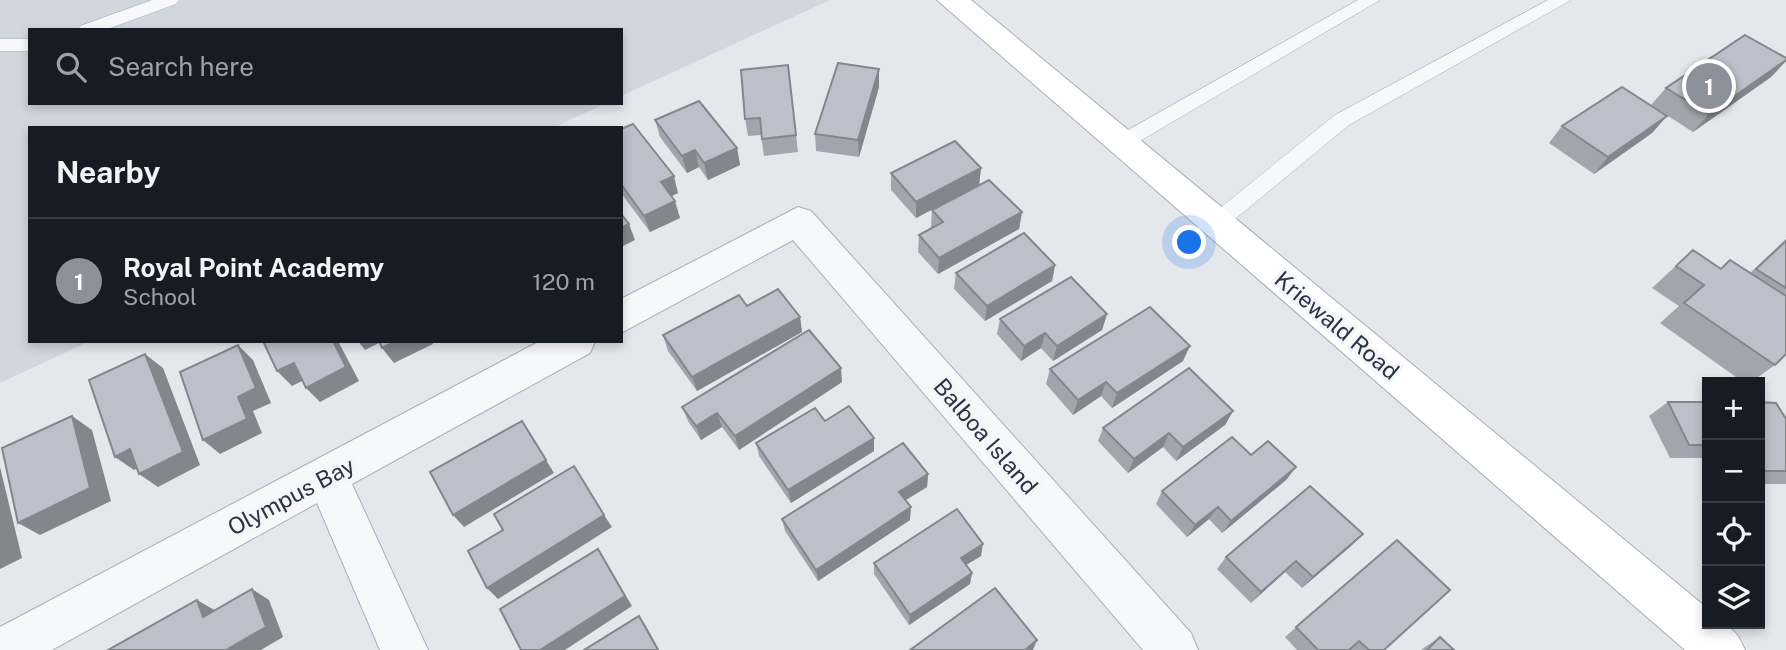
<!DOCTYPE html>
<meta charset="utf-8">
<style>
:root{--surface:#171b24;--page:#242831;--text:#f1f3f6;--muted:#9ea1a6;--line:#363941;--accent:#8c9099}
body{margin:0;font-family:"Public Sans",sans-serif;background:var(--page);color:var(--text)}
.controls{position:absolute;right:21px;bottom:21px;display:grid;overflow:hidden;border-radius:0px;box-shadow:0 4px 10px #0003}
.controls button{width:63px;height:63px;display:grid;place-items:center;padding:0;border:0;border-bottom:2px solid var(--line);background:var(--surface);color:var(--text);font:35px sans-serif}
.you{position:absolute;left:1190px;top:243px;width:24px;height:24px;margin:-18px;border:5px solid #fff;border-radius:50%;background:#1a73e8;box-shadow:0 0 0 10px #1a73e833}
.badge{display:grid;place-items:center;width:46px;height:46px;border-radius:50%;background:var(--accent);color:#fff;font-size:23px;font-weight:700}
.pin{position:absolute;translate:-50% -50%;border:4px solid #fff;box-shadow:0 2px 7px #0006}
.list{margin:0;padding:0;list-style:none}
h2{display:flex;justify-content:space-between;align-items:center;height:91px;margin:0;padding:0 28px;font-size:30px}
h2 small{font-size:23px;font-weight:400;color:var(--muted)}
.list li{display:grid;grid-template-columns:46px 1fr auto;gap:21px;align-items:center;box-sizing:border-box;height:126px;padding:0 28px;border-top:2px solid var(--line)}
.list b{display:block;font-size:26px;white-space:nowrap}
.list p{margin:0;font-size:23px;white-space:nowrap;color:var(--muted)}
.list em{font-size:23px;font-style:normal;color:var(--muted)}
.icon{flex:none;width:38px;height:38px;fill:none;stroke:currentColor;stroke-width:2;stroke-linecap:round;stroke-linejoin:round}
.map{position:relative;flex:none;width:1786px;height:650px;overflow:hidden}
.search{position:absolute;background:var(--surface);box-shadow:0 4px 10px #0003;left:28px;top:28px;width:595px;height:77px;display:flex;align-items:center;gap:18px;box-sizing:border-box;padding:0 24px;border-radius:0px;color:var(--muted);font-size:26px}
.panel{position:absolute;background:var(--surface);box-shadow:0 4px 10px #0003;left:28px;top:126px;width:595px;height:217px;border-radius:0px}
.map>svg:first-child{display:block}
.built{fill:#d2d6de}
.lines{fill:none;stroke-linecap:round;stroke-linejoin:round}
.lane-casing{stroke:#a9aeb7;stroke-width:1}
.street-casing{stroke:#a9aeb7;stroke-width:2}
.secondary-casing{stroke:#a9aeb7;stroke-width:2}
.lane{fill:#f7f8fa;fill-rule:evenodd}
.street{fill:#f7f8fa;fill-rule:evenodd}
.secondary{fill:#fff;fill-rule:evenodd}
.wall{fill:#a1a5ae}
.shaded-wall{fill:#83868d}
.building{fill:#bbc0ca;stroke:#83868d;stroke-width:2}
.labels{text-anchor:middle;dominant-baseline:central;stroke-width:7;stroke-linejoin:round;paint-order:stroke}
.street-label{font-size:23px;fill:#2b3445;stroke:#f4f6f9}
</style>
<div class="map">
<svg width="1786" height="650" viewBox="0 0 1786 650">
<rect width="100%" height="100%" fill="#e4e7ec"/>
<path class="built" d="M0,0H830L621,96V30H30V103H606L553,128H30V341H90L0,383Z"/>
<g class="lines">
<g class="lane-casing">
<g id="lane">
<path d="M152,0H179L176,4L105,30H77L80,26Z"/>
<path d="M1358,0H1380L1128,148H1114L1111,143L1114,138Z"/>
<path d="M1548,0H1571L1349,125L1223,229H1209L1205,223L1209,217L1335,115Z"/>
<rect x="0" y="39" width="30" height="12"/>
</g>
</g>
<g class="street-casing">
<g id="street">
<path d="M798,207L811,211L1191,633L1198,650H1143L793,240L621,333V299Z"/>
<path d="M540,341H595L590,353L352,484L428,650H380L317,503L52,650H0V627Z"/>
</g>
</g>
<g class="secondary-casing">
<path id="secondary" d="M937,0H971L1707,608V624C1730,624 1736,629 1745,650H1685Z"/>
</g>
<use href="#lane" class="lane"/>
<use href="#street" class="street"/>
<use href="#secondary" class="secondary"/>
</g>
<g class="wall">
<path d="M1786,61L1771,77L1693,132L1651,105L1666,88Z"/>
<path d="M788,65L798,152L764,156L761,135L748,136L745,119Z"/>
<path d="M879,69V87L859,157L816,151L815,134Z"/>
<path d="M1667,116L1652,133L1594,174L1549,143L1562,126Z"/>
<path d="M655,120L737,148L740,165L708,180L699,167L687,173L660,137Z"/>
<path d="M621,129L678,193L671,196L680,218L650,232L621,193Z"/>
<path d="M981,168L979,185L916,218L891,190V173Z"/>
<path d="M932,210L1022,212L1019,229L938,274L918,252L919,235L932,228L931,227Z"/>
<path d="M1786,239V354L1775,365L1751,382H1743L1660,323L1679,306L1652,288L1693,250L1721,269L1750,273Z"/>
<path d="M1055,265L1052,281L985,321L954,289L956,273Z"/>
<path d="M747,306L800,317L802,332L697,391L668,351L663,335Z"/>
<path d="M1107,314L1102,330L1053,361L1041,348L1021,361L997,334L1000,319Z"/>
<path d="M1183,361L1112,408L1101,396L1073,415L1046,384L1050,369Z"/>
<path d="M842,382L739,450L722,427L701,440L688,421L682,407Z"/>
<path d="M1668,402H1707V467L1703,458H1670L1649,416Z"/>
<path d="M1760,402L1786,419V484H1760Z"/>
<path d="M1233,411L1225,425L1176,461L1163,447L1128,473L1098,441L1103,428Z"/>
<path d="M825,421L874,451L791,503L759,456L756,443Z"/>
<path d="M1251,455L1296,467L1286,480L1222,533L1209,519L1187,537L1156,504L1162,491Z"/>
<path d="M928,474L927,487L906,500L910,520L818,581L785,531L782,519Z"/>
<path d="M1397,540L1384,650H1297L1285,637Z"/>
<path d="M1351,546L1302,588L1285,572L1251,603L1217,569L1226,557Z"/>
<path d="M981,556L966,565L972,573L970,584L909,625L874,574V563Z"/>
<path d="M1440,637L1454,650H1421L1425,647Z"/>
</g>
<g class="shaded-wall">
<path d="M1786,61L1771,77L1693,132L1709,114Z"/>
<path d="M879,69V87L859,157L858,140Z"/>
<path d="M1667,116L1652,133L1594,174L1608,157Z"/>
<path d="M737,148L740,165L708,180L704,163Z"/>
<path d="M695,150L699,167L687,173L682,156Z"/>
<path d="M981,168L979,185L916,218V202Z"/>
<path d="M674,176L678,193L666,199L661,182Z"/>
<path d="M675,201L680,218L650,232L644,216Z"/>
<path d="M1022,212L1019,229L938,274L939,258Z"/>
<path d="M629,224L635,240L621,247V228Z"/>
<path d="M1055,265L1052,281L985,321L987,306Z"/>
<path d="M1107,314L1102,330L1053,361L1057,346Z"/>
<path d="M800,317L802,332L697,391L692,377Z"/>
<path d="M1045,333L1041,348L1021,361L1024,346Z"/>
<path d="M333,341H338L359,381L320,402L306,388Z"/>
<path d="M358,341H383L365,350Z"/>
<path d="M396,341H432L433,344L394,363L382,348Z"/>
<path d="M238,345L253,360L271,403L253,411L262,433L220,454L203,440L238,397Z"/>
<path d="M1190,346L1183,361L1112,408L1117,393Z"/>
<path d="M145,354L163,368L200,465L158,487L139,474Z"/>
<path d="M294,363L308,378L292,386L277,371Z"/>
<path d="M841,368L842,382L739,450L735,436Z"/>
<path d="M1106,382L1101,396L1073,415L1078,400Z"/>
<path d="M1233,411L1225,425L1176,461L1183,447Z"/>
<path d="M717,413L722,427L701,440L696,426Z"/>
<path d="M72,416L92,430L111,501L40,535L18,523Z"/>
<path d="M522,421L554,473L464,527L453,515Z"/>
<path d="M1169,433L1163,447L1128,473L1134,459Z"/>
<path d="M874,438V451L791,503L788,490Z"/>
<path d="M130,449L149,462L134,470L115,457Z"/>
<path d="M0,467L22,558L0,569Z"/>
<path d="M1296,467L1286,480L1222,533L1231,521Z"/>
<path d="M928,474L927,487L899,504V492Z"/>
<path d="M911,507L910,520L818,581L816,570Z"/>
<path d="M1218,507L1209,519L1187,537L1195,525Z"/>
<path d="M604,515L612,527L498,599L487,588Z"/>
<path d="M1363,534L1351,546L1302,588L1313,577Z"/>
<path d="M983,544L981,556L959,569L961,558Z"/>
<path d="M598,549L632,606L565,650H540Z"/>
<path d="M1296,561L1285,572L1251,603L1261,592Z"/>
<path d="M972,573L970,584L909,625L910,615Z"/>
<path d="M252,589L269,600L283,637L261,650H226Z"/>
<path d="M197,600L216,611L203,617Z"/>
<path d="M639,616L646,626L659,650H658Z"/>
<path d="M1037,640L1033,650H1025Z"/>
</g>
<g class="building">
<path d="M1745,35L1786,58V60L1709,114L1666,88Z"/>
<path d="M838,63L879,69L858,140L815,134Z"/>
<path d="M788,65L796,135L762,139L760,118L745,119L741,70Z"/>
<path d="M1622,87L1667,116L1608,157L1562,126Z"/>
<path d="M699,101L737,148L704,163L695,150L682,156L655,120Z"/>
<path d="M633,124L674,176L661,182L675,201L644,216L621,184V129Z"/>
<path d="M955,141L981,168L916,202L891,173Z"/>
<path d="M989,180L1022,212L939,258L919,235L943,222L932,210Z"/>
<path d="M621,214L629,224L621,228Z"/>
<path d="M1024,233L1055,265L987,306L956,273Z"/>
<path d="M1786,241V288L1756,269Z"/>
<path d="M1693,250L1721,269L1730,260L1786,296V354L1775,365L1684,303L1704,285L1676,266Z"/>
<path d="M1071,277L1107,314L1057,346L1045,333L1024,346L1000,319Z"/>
<path d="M778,289L800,317L692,377L663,335L739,295L747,306Z"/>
<path d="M1150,307L1190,346L1117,393L1106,382L1078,400L1050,369Z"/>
<path d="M809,330L841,368L735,436L717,413L696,426L682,407Z"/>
<path d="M263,341H333L346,367L306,388L294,363L277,371Z"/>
<path d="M379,341H396L382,348Z"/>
<path d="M238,345L256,388L238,397L247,419L203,440L180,372Z"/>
<path d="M145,354L183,452L139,474L130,449L115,457L89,380Z"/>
<path d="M1189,368L1233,411L1183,447L1169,433L1134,459L1103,428Z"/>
<path d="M1668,402H1707V445H1689Z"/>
<path d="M1760,402L1776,403L1786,419V471H1760Z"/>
<path d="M849,406L874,438L788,490L756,443L815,408L825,421Z"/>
<path d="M72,416L90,488L18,523L2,448Z"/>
<path d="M522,421L546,460L453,515L430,472Z"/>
<path d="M1232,437L1251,455L1268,441L1296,467L1231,521L1218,507L1195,525L1162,491Z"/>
<path d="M903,443L928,474L899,492L911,507L816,570L782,519Z"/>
<path d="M574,466L604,515L487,588L468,551L503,530L494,514Z"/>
<path d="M1310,486L1363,534L1313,577L1296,561L1261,592L1226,557Z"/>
<path d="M957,509L983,544L961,558L972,573L910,615L874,563Z"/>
<path d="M1397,540L1450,590L1384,650H1369L1359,641L1349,650H1318L1296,627Z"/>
<path d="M598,549L625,596L540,650H521L500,609Z"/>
<path d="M995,588L1037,640L1025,650H910Z"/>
<path d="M252,589L266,627L226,650H108L197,600L203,617Z"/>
<path d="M639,616L658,650H584Z"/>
<path d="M1440,637L1454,650H1427Z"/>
</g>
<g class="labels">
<g class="street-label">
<text transform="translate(1337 325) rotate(40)">Kriewald Road</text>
<text transform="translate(986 436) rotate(49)">Balboa Island</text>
<text transform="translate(291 496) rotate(-28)">Olympus Bay</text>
</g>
</g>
</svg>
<div class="controls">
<button>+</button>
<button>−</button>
<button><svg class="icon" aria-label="locate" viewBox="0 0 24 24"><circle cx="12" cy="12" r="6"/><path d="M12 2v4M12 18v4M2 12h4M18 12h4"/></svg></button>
<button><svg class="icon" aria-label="layers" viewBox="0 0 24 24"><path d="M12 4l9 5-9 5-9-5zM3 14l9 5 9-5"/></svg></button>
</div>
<div class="you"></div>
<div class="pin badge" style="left:1709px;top:86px">1</div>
<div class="search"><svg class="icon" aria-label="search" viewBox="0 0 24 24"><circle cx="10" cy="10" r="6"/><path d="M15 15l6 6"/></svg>Search here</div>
<section class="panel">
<h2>Nearby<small></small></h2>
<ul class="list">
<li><span class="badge">1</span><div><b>Royal Point Academy</b><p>School</p></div><em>120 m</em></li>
</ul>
</section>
</div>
